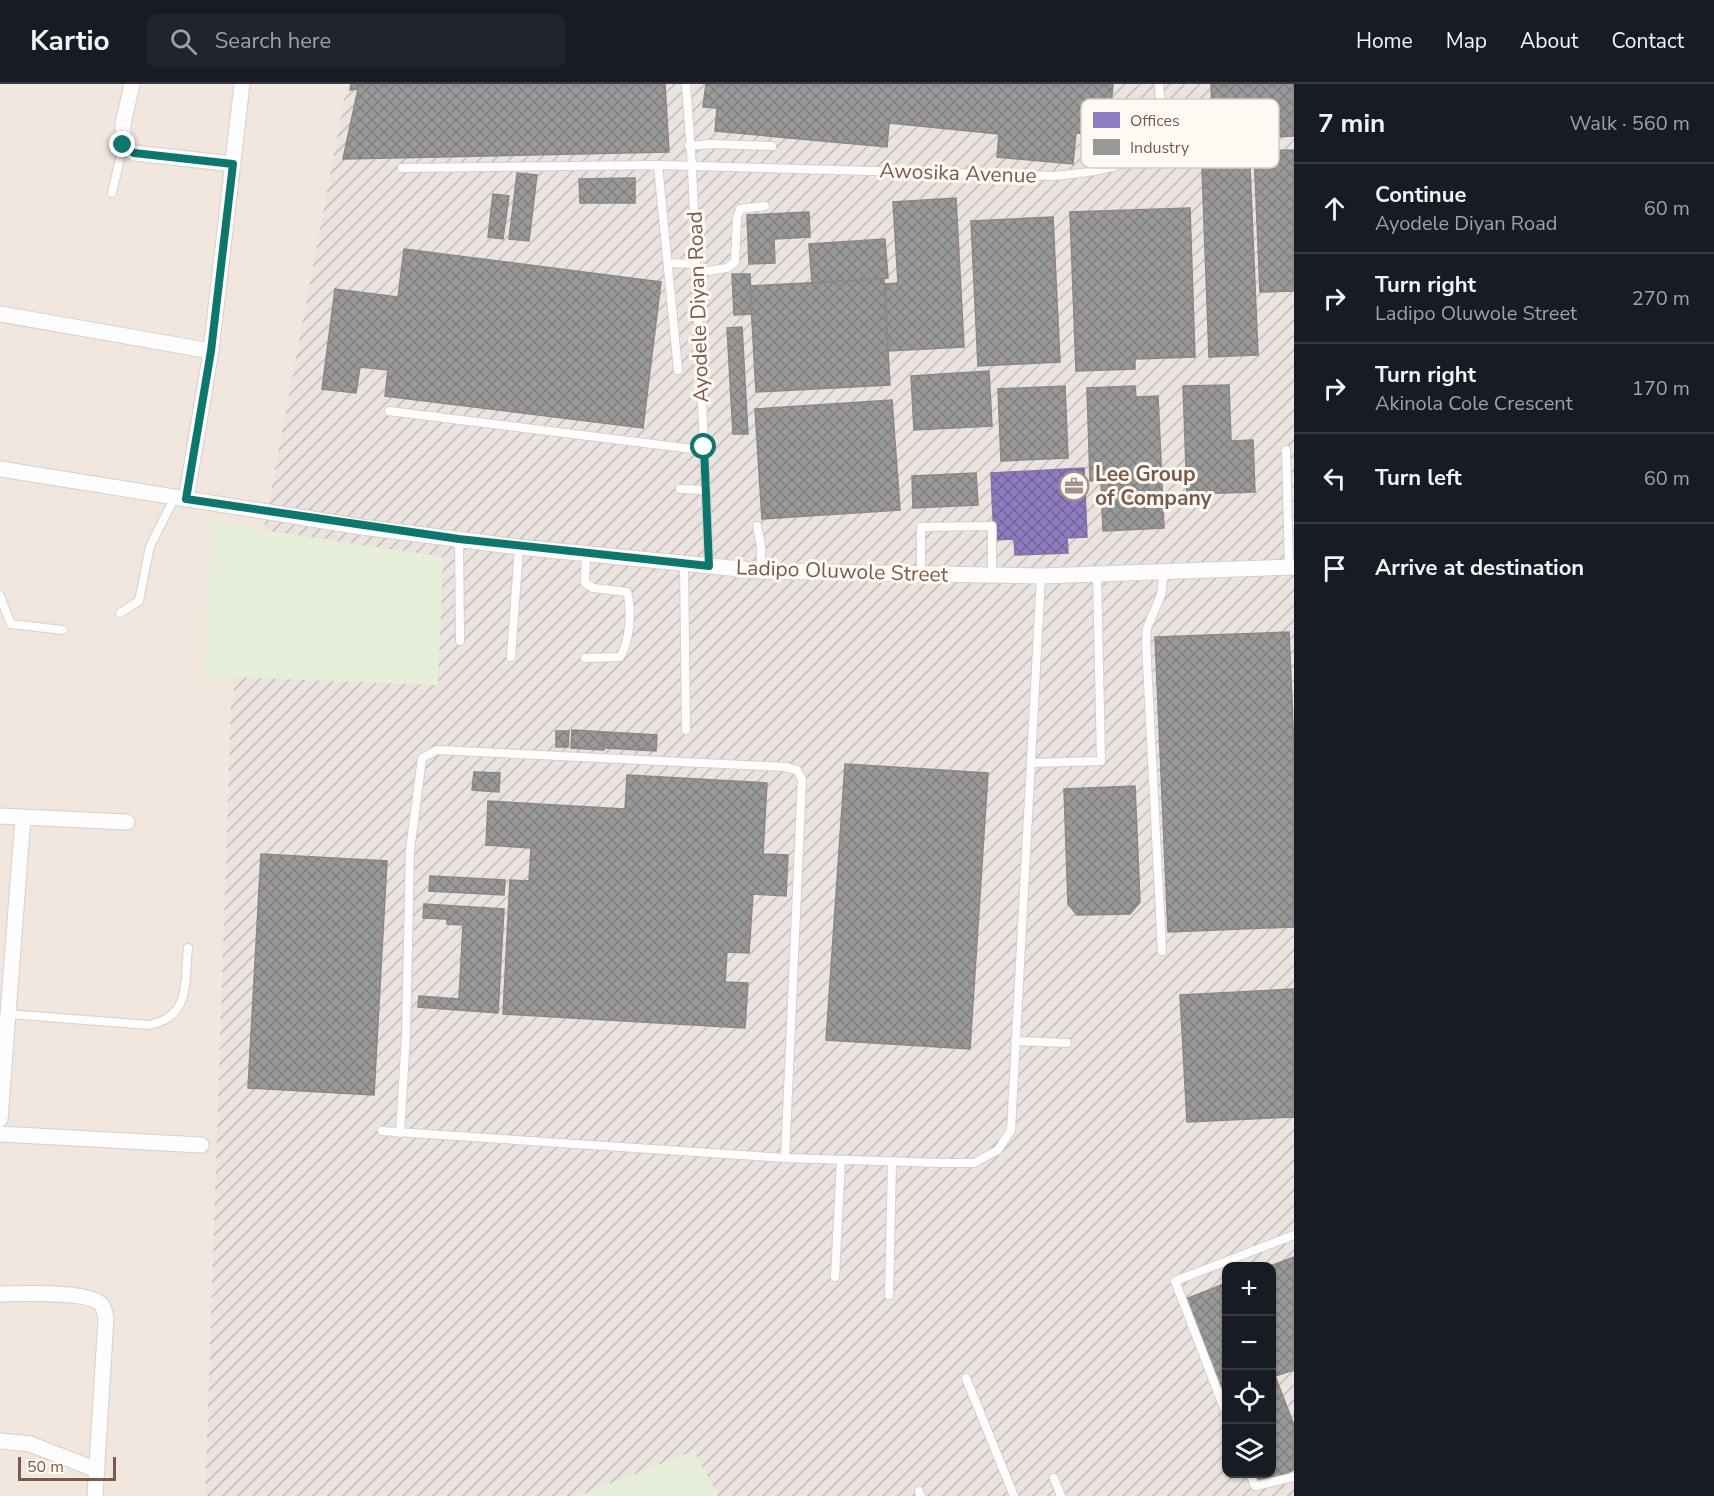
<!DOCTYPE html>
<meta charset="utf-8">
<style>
:root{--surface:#171b24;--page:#20242c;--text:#f1f3f6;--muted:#9ea1a6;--line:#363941}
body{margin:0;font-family:"Nunito Sans",sans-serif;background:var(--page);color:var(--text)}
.controls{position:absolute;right:18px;bottom:18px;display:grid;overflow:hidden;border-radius:12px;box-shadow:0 2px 4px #0004}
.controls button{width:54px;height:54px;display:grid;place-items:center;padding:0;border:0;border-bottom:2px solid var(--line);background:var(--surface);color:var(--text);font:30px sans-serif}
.scale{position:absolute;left:18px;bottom:15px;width:98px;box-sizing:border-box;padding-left:6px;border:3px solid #795b4e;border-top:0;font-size:16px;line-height:21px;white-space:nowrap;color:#795b4e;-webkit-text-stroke:4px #fff9f3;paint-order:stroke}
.stop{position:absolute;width:18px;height:18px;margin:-14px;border:4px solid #0f766e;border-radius:50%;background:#fff}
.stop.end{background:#0f766e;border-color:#fff;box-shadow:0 2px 6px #0008}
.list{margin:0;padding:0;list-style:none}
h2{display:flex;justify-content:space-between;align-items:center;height:78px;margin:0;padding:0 24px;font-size:26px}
h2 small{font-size:20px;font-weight:400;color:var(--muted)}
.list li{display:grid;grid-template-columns:39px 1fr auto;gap:18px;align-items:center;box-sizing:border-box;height:90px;padding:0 24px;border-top:2px solid var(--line)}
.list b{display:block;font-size:22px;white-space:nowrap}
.list p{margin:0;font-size:20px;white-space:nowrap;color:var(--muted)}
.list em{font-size:20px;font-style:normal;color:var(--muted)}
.icon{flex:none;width:33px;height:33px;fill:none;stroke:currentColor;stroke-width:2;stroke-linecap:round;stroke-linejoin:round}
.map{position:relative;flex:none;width:1294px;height:1412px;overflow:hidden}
header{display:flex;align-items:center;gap:36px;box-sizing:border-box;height:84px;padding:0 30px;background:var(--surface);border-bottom:2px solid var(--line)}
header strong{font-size:28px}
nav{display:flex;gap:33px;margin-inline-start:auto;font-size:21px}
.search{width:420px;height:54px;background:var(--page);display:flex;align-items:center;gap:15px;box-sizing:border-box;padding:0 21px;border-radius:12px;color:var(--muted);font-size:22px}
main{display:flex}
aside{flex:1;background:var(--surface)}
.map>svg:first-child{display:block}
.residential{fill:#f1e7de}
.industrial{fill:url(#industrial-furrows);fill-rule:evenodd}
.green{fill:#e7efdb}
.offices{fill:url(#offices-cross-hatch);stroke:#8872a0;stroke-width:1.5}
.industry{fill:url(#industry-cross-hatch);stroke:#8f8682;stroke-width:1.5}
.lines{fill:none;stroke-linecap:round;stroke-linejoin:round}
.lane-casing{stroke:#d6d0cb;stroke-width:10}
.street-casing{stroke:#d6d0cb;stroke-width:17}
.lane{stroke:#fefdfd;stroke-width:8}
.street{stroke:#fefdfd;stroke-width:15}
.route{stroke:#0f766e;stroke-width:8}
.labels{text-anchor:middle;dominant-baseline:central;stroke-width:6;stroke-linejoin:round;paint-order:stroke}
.street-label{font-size:21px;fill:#795b4e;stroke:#fff9f3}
.poi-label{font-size:21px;font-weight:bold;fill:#795b4e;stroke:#fff9f3;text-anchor:start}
.key{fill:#fff9f3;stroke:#d7cac2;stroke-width:1.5}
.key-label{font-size:16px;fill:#795b4e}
</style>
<header>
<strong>Kartio</strong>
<div class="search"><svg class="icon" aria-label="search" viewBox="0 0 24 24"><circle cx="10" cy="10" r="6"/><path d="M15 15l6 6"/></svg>Search here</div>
<nav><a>Home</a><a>Map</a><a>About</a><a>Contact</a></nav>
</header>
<main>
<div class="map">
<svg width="1294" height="1412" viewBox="0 0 1294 1412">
<defs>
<pattern id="industrial-furrows" width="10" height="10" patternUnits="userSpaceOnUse" patternTransform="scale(1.5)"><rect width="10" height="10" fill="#ebe3df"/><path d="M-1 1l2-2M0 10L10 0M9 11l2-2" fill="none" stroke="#c3bbb7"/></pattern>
<pattern id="offices-cross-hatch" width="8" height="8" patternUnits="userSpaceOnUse" patternTransform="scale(1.5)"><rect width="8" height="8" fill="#8e7cc3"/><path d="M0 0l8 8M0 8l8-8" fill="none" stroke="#746498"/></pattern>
<pattern id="industry-cross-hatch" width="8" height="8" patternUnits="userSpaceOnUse" patternTransform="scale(1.5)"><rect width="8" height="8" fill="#999"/><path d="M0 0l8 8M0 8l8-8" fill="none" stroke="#82807f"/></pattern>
</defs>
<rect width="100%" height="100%" fill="#f8f4f0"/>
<path class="residential" d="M0,0H347L231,621L205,1412H0Z"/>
<path class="industrial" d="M347,0H1294V1412H718L694,1367L579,1412H205L231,621ZM1226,1182H1272V1390H1226Z"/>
<g class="green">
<path d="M211,438L443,473L438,601L204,592Z"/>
<path d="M694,1367L718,1412H579Z"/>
</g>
<path class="offices" d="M1084,384L1087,453L1067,454L1068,469L1015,471L1014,455L994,456L991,389Z"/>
<g class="industry">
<path d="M351,0H665L669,68L343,75L358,5L350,6Z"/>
<path d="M706,0H1113L1108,52L1076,49L1073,80L997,73L999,50L889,39L887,63L715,47L717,24L703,23Z"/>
<path d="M1211,0H1294V52L1213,56Z"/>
<path d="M1294,66V207L1260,208L1254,67Z"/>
<path d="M1250,83L1258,271L1209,273L1202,85Z"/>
<path d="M517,89L537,91L529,157L509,155Z"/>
<path d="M635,94V119H580L579,95Z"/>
<path d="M493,110L509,112L503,155L488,153Z"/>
<path d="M956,114L964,263L888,267L885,200L898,199L893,118Z"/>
<path d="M1190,124L1195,273L1135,275V285L1076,287L1070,128Z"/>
<path d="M809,128L810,153L774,155L775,179L749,180L747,131Z"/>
<path d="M1053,133L1060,278L978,282L971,137Z"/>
<path d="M885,155L888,194L812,199L809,160Z"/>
<path d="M404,165L661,198L643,344L385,312L388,286L360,283L356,309L322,305L335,205L398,213Z"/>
<path d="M732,190H750L752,230L734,231Z"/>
<path d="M884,195L890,301L756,308L750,202Z"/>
<path d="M742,243L748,350H733L727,244Z"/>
<path d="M989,287L992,342L914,346L911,292Z"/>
<path d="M1229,301L1231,357L1253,356L1255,408L1187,410L1183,302Z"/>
<path d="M1065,302L1068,374L1001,377L998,305Z"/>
<path d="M1135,302L1136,313L1158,312L1164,444L1103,447L1101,396L1090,397L1087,304Z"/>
<path d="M892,316L900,426L762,435L755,325Z"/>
<path d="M976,389L978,421L913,424L912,392Z"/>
<path d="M1289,548L1294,664V843L1168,848L1155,553Z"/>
<path d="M572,646L605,648L604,666L571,664Z"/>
<path d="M556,647H569L568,663H556Z"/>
<path d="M606,648L657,651L656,667L606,664Z"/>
<path d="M845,680L988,689L970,965L826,956Z"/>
<path d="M474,688L500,689L499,708L472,706Z"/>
<path d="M627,691L767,699L763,770L788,771L786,812L753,810L749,869L727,868L725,898L748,899L745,944L503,930L510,796L529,797L531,764L486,761L488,717L625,725Z"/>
<path d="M1135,702L1140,818L1130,830L1077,831L1068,820L1064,705Z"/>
<path d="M261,770L387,777L374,1011L248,1004Z"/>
<path d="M430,792L505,796L504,811L429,807Z"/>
<path d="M424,820L504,825L498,929L418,923L419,912L459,915L463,841L447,840V835L423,834Z"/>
<path d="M1294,905V1033L1187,1038L1180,911Z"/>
<path d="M1294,1173V1286L1275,1292L1294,1341V1386L1259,1400L1255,1390H1272L1270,1182Z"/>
<path d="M1226,1199V1318L1186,1215Z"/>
</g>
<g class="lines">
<g class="lane-casing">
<g id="lane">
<path d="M686,0L692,83L709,482"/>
<path d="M689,62L711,60L772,62"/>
<path d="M658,81L678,286"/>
<path d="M402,84L658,81L1055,92C1083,89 1149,84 1158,51C1163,34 1160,17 1159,0"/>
<path d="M112,109L123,61"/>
<path d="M668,179L695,180"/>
<path d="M695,189L727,184L735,178L737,134L740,125L765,122"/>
<path d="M389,327L693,365L704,363"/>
<path d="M1286,366L1289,483"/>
<path d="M680,405L706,406"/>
<path d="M757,442L761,462V487"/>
<path d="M459,455L460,557"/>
<path d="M684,480L686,646"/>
<path d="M921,490V443L992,442V491"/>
<path d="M0,512L11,540L63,546"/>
<path d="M120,529L139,517L150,462L175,413"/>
<path d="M511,573L519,463"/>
<path d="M585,574L620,573C630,558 632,525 627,508L593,504L585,499L586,470"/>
<path d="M1031,679L1101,677L1097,490"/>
<path d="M1162,867L1146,559L1147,544L1161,511L1164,487"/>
<path d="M8,930L149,941C191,933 184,899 188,864"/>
<path d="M1015,957L1067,959"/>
<path d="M382,1047L785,1074L941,1079H974L998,1066L1011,1046L1041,492"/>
<path d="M400,1049L406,952L410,766L422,674L437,666L785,683L797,686L802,695L785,1074"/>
<path d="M835,1193L841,1076"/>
<path d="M889,1211L892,1078"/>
<path d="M966,1294L1014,1412"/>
<path d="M1226,1329L1175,1197L1294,1151"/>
<path d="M1250,1390L1255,1402L1294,1393"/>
<path d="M1054,1394L1061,1412"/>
<path d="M919,1407L921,1412"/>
</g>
</g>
<g class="street-casing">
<g id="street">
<path d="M132,0L123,40V61L134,69L233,80"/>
<path d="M0,230L211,267"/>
<path d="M0,385L362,443L519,463L761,487L1041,492L1294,483"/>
<path d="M186,415L211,267L242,0"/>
<path d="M0,732L127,738"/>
<path d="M0,1035L23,733"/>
<path d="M0,1050L201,1061"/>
<path d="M0,1210C20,1210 89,1206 102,1221C104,1224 105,1230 106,1234L95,1412"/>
<path d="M0,1357L30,1360L97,1386"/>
</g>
</g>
<use href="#lane" class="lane"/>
<use href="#street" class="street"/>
</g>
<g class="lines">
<path class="route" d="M123,61L134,69L233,80L211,267L186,415L459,455L709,482L704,363"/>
</g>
<defs>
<g id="office-ring" transform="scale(1.5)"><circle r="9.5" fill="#fff9f3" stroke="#a59187" stroke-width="1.5"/><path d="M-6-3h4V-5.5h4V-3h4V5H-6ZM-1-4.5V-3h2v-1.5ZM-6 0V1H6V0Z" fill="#a59187"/></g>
</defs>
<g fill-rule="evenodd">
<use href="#office-ring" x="1074" y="402"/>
</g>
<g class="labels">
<g class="street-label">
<text transform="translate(958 89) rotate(2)">Awosika Avenue</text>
<text transform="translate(698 223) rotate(-92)">Ayodele Diyan Road</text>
<text transform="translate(842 487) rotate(2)">Ladipo Oluwole Street</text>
</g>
<g class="poi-label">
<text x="1095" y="390">Lee Group<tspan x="1095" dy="24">of Company</tspan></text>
</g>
</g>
<rect x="1081" y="15" width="198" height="69" rx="9" class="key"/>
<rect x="1093" y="28" width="27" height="16" fill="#8e7cc3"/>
<rect x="1093" y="55" width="27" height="16" fill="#999"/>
<g class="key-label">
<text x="1130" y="42">Offices</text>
<text x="1130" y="69">Industry</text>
</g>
</svg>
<div class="controls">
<button>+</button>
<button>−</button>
<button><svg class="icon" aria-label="locate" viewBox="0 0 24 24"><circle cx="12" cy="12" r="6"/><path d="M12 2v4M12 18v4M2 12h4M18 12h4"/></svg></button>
<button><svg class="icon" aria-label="layers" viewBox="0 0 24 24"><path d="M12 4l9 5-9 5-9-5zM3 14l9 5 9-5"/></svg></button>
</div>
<div class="scale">50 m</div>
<div class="stop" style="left:704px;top:363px"></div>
<div class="stop end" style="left:123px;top:61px"></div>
</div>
<aside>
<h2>7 min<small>Walk · 560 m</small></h2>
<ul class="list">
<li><svg class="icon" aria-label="ahead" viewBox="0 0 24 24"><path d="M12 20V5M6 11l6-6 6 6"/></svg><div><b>Continue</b><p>Ayodele Diyan Road</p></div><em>60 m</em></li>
<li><svg class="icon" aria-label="right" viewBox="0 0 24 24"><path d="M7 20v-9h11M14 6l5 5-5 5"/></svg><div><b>Turn right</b><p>Ladipo Oluwole Street</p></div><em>270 m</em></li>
<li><svg class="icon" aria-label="right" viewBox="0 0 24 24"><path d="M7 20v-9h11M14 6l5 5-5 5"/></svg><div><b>Turn right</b><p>Akinola Cole Crescent</p></div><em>170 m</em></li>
<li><svg class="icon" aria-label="left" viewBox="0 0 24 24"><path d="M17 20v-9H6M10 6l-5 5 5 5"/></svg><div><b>Turn left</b></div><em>60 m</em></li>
<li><svg class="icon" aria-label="arrive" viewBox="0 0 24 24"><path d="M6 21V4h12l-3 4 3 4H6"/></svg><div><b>Arrive at destination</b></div></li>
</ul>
</aside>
</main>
